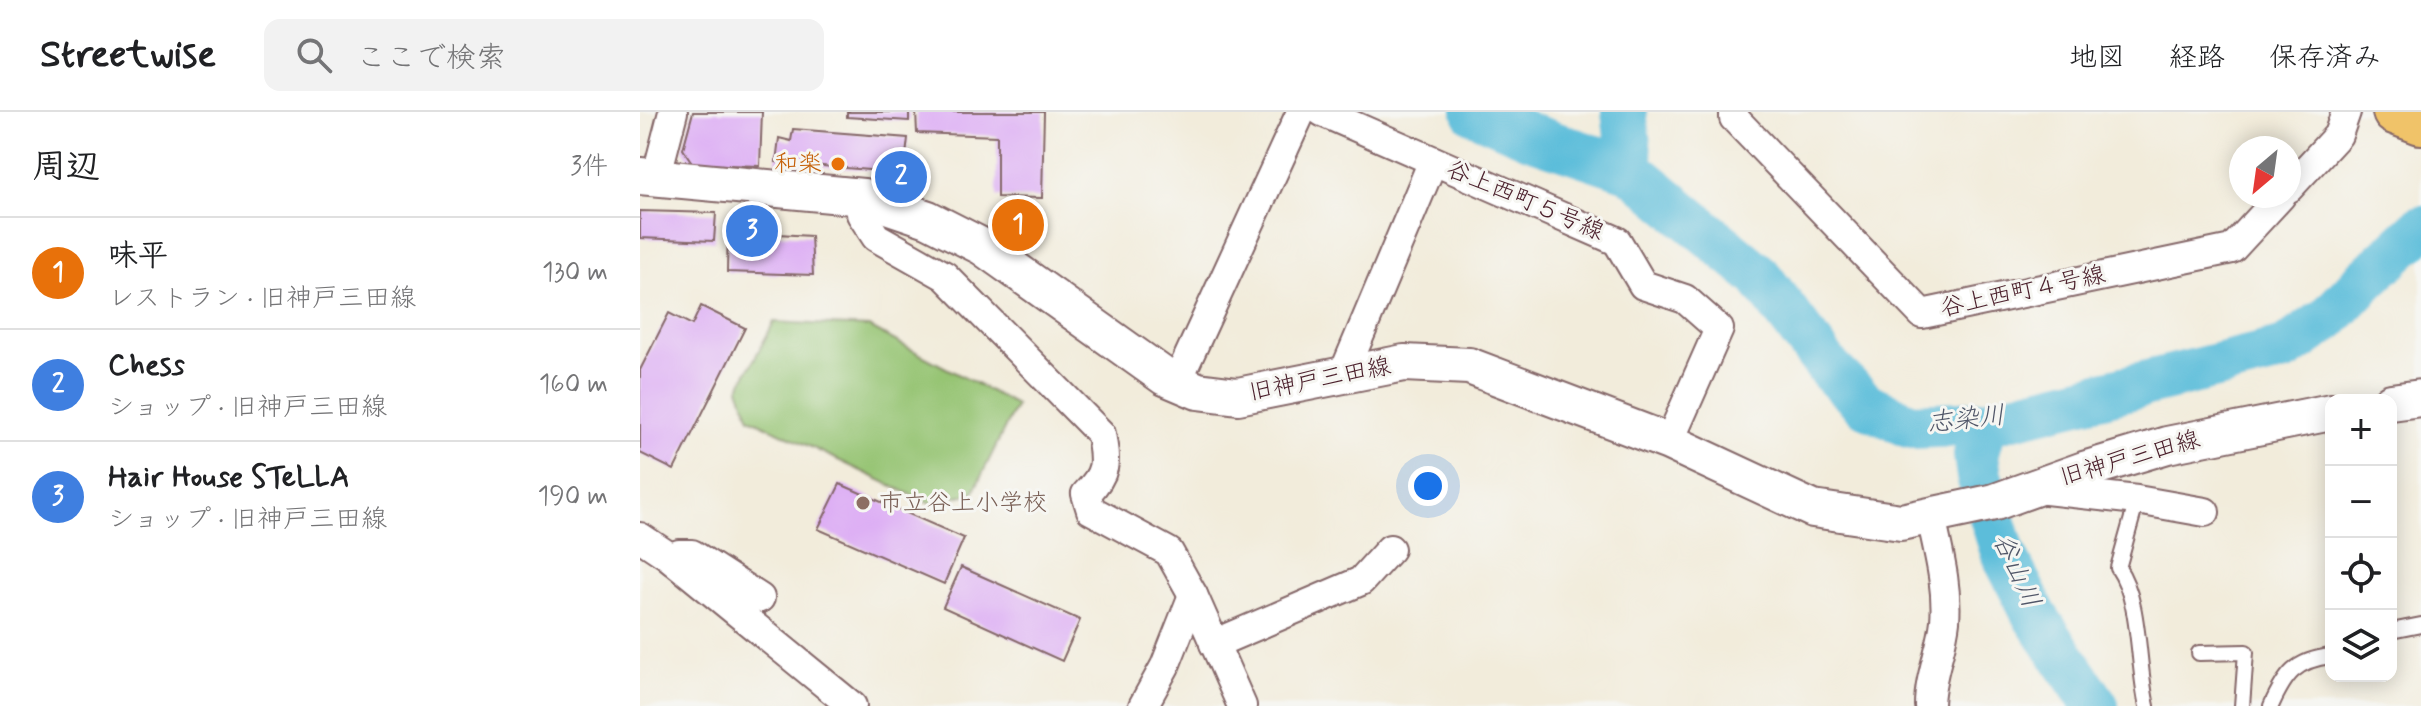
<!DOCTYPE html>
<html lang="ja">
<meta charset="utf-8">
<style>
:root{--surface:#fff;--page:#f2f2f2;--text:#202124;--muted:#757577;--line:#e0e0e0;--accent:#db2777}
body{margin:0;font-family:Mynerve,"Klee One",sans-serif;background:var(--page);color:var(--text)}
.controls{position:absolute;right:24px;bottom:24px;display:grid;overflow:hidden;border-radius:16px;box-shadow:0 4px 20px #0003}
.controls button{width:72px;height:72px;display:grid;place-items:center;padding:0;border:0;border-bottom:2px solid var(--line);background:var(--surface);color:var(--text);font:40px sans-serif}
.compass{position:absolute;left:1589px;top:24px;width:72px;height:72px;border-radius:50%;background:var(--surface);box-shadow:0 4px 20px #0003;rotate:209deg}
.you{position:absolute;left:788px;top:374px;width:28px;height:28px;margin:-20px;border:6px solid #fff;border-radius:50%;background:#1a73e8;box-shadow:0 0 0 12px #1a73e833}
.badge{display:grid;place-items:center;width:52px;height:52px;border-radius:50%;background:var(--accent);color:#fff;font-size:26px;font-weight:700}
.pin{position:absolute;translate:-50% -50%;border:4px solid #fff;box-shadow:0 2px 8px #0006}
.list{margin:0;padding:0;list-style:none}
h2{display:flex;justify-content:space-between;align-items:center;height:104px;margin:0;padding:0 32px;font-size:34px}
h2 small{font-size:26px;font-weight:400;color:var(--muted)}
.list li{display:grid;grid-template-columns:52px 1fr auto;gap:24px;align-items:center;box-sizing:border-box;height:112px;padding:0 32px;border-top:2px solid var(--line)}
.list b{display:block;font-size:30px;white-space:nowrap}
.list p{margin:0;font-size:26px;white-space:nowrap;color:var(--muted)}
.list em{font-size:26px;font-style:normal;color:var(--muted)}
.icon{flex:none;width:44px;height:44px;fill:none;stroke:currentColor;stroke-width:2;stroke-linecap:round;stroke-linejoin:round}
.map{position:relative;flex:none;width:1781px;height:594px;overflow:hidden}
header{display:flex;align-items:center;gap:48px;box-sizing:border-box;height:112px;padding:0 40px;background:var(--surface);border-bottom:2px solid var(--line)}
header strong{font-size:38px}
nav{display:flex;gap:44px;margin-inline-start:auto;font-size:28px}
.search{width:560px;height:72px;background:var(--page);display:flex;align-items:center;gap:20px;box-sizing:border-box;padding:0 28px;border-radius:16px;color:var(--muted);font-size:30px}
main{display:flex}
aside{flex:1;background:var(--surface)}
.map>svg:first-child{display:block}
.green{fill:#96c473;stroke:#70724f;stroke-width:2}
.lines{fill:none;stroke-linecap:round;stroke-linejoin:round}
.river{stroke:#5cbdda;stroke-width:46}
.building{fill:#ddaef4}
.service-casing{stroke:#856769;stroke-width:18}
.minor-casing{stroke:#856769;stroke-width:32}
.tertiary-casing{stroke:#856769;stroke-width:40}
.primary-casing{stroke:#856769;stroke-width:48}
.service{stroke:#fff;stroke-width:14}
.minor{stroke:#fff;stroke-width:28}
.tertiary{stroke:#fff;stroke-width:36}
.primary{stroke:#f0c369;stroke-width:44}
.food-dot{fill:#e8710a;stroke:#f6f6f2;stroke-width:3}
.education-dot{fill:#8d6e63;stroke:#f6f6f2;stroke-width:3}
.labels{text-anchor:middle;dominant-baseline:central;stroke-width:6;stroke-linejoin:round;paint-order:stroke}
.food-label{font-size:24px;fill:#c56008;stroke:#f6f6f2;text-anchor:end}
.street-label{font-size:24px;fill:#4a1f2b;stroke:#f6f6f2}
.education-label{font-size:24px;fill:#785e54;stroke:#f6f6f2;text-anchor:start}
.water-label{font-size:26px;font-style:italic;fill:#505668;stroke:#f6f6f2}
</style>
<header>
<strong>Streetwise</strong>
<div class="search"><svg class="icon" aria-label="search" viewBox="0 0 24 24"><circle cx="10" cy="10" r="6"/><path d="M15 15l6 6"/></svg>ここで検索</div>
<nav><a>地図</a><a>経路</a><a>保存済み</a></nav>
</header>
<main>
<aside>
<h2>周辺<small>3件</small></h2>
<ul class="list">
<li><span class="badge" style="background:#e8710a">1</span><div><b>味平</b><p>レストラン · 旧神戸三田線</p></div><em>130 m</em></li>
<li><span class="badge" style="background:#3f7fe0">2</span><div><b>Chess</b><p>ショップ · 旧神戸三田線</p></div><em>160 m</em></li>
<li><span class="badge" style="background:#3f7fe0">3</span><div><b>Hair House STeLLA</b><p>ショップ · 旧神戸三田線</p></div><em>190 m</em></li>
</ul>
</aside>
<div class="map">
<svg width="1781" height="594" viewBox="0 0 1781 594">
<rect width="100%" height="100%" fill="#f6f6f2"/>
<filter id="ink" filterUnits="userSpaceOnUse"><feTurbulence type="fractalNoise" baseFrequency=".0125" numOctaves="2"/><feDisplacementMap in="SourceGraphic" scale="16" xChannelSelector="R" yChannelSelector="G"/><feConvolveMatrix kernelMatrix="1 2 1 2 8 2 1 2 1" color-interpolation-filters="sRGB"/></filter>
<filter id="wash" filterUnits="userSpaceOnUse"><feTurbulence type="fractalNoise" baseFrequency=".006" numOctaves="4" result="noise"/><feDisplacementMap in="SourceGraphic" scale="32" xChannelSelector="R" yChannelSelector="G"/><feGaussianBlur stdDeviation="1.8" result="paint"/><feColorMatrix in="noise" values="0 0 0 0 0 0 0 0 0 0 0 0 0 0 0 0 0 1.4 0 .05"/><feComposite in="paint" operator="in"/></filter>
<g filter="url(#wash)">
<rect width="100%" height="100%" fill="#f2ecdb"/>
<path class="green" d="M134,210L229,215L376,293L333,381L288,391L110,306L99,276Z"/>
<g class="lines">
<g class="river">
<path d="M835,0L890,24L991,58L1119,164L1190,258L1226,293L1271,314L1345,311L1645,237L1688,207L1726,167L1781,116"/>
<path d="M984,0L991,58"/>
<path d="M1345,311L1336,343L1339,364L1364,443L1395,504L1456,594"/>
</g>
</g>
<g id="blocks">
<g class="building">
<path d="M53,0H122L120,54L53,52L43,37Z"/>
<path d="M207,0H269V9L207,5Z"/>
<path d="M276,0H404L402,86L357,85V24L277,21Z"/>
<path d="M153,17L268,26L264,61L136,50L139,26L151,29Z"/>
<path d="M371,93L393,102L379,137L358,127Z"/>
<path d="M0,99L76,101L74,129L0,126Z"/>
<path d="M121,110V121L171,124L173,163L87,160L88,111Z"/>
<path d="M61,194L105,216L34,358L0,341V258L29,201L52,213Z"/>
<path d="M200,372L324,426L304,472L178,417Z"/>
<path d="M321,455L440,508L422,549L303,495Z"/>
</g>
</g>
</g>
<g filter="url(#ink)">
<use href="#blocks" fill-opacity="0" stroke="#856769" stroke-width="2"/>
<g class="lines">
<g class="service-casing">
<g id="service">
<path d="M1497,388L1478,456C1501,489 1497,552 1507,594"/>
<path d="M1751,519L1781,513"/>
<path d="M1559,541L1606,540L1602,594"/>
<path d="M1631,594C1645,563 1655,548 1691,544"/>
</g>
</g>
<g class="minor-casing">
<g id="minor">
<path d="M682,0L977,129L1003,173L1045,187L1079,217L1029,330"/>
<path d="M1094,0V6L1282,202L1592,137L1641,84"/>
<path d="M16,66L33,0"/>
<path d="M1649,76L1698,23L1706,0"/>
<path d="M223,85L221,102L236,125L305,164L461,322C466,351 467,361 446,382L451,398L529,440L553,483L602,594"/>
<path d="M703,263L793,49"/>
<path d="M537,270L661,0"/>
<path d="M1397,377L1497,388L1565,400"/>
<path d="M0,425L27,443L212,594"/>
<path d="M39,442H52L120,486"/>
<path d="M574,532L721,469L750,437"/>
<path d="M503,594L525,554L553,483"/>
<path d="M1289,594C1289,565 1302,538 1305,509C1308,474 1298,439 1291,405"/>
</g>
</g>
<g class="tertiary-casing">
<g id="tertiary">
<path d="M0,64L223,85L288,107L343,135L525,265L558,279L598,284L764,251L829,254L1029,330L1173,397L1261,410L1355,390L1444,358L1527,333L1691,300"/>
<path d="M1751,290L1781,286"/>
</g>
</g>
<g class="primary-casing">
<path id="primary" d="M1755,0L1781,10"/>
</g>
<use href="#service" class="service"/>
<use href="#minor" class="minor"/>
<use href="#tertiary" class="tertiary"/>
<use href="#primary" class="primary"/>
</g>
</g>
<circle class="food-dot" cx="198" cy="52" r="8"/>
<circle class="education-dot" cx="223" cy="391" r="8"/>
<g class="labels">
<g class="food-label">
<text x="182" y="52">和楽</text>
</g>
<g class="street-label">
<text transform="translate(885 89) rotate(23)">谷上西町５号線</text>
<text transform="translate(1383 180) rotate(-12)">谷上西町４号線</text>
<text transform="translate(680 268) rotate(-11)">旧神戸三田線</text>
<text transform="translate(1490 347) rotate(-16)">旧神戸三田線</text>
</g>
<g class="education-label">
<text x="239" y="391">市立谷上小学校</text>
</g>
<g class="water-label">
<text transform="translate(1326 308) rotate(-6)">志染川</text>
<text transform="translate(1376 459) rotate(66)">谷山川</text>
</g>
</g>
</svg>
<div class="controls">
<button>+</button>
<button>−</button>
<button><svg class="icon" aria-label="locate" viewBox="0 0 24 24"><circle cx="12" cy="12" r="6"/><path d="M12 2v4M12 18v4M2 12h4M18 12h4"/></svg></button>
<button><svg class="icon" aria-label="layers" viewBox="0 0 24 24"><path d="M12 4l9 5-9 5-9-5zM3 14l9 5 9-5"/></svg></button>
</div>
<svg class="compass" viewBox="-18 -18 36 36"><path d="M0-13l5 13h-10z" fill="#e53935"/><path d="M0 13l5-13h-10z" fill="#757577"/></svg>
<div class="you"></div>
<div class="pin badge" style="left:378px;top:113px;background:#e8710a">1</div>
<div class="pin badge" style="left:261px;top:65px;background:#3f7fe0">2</div>
<div class="pin badge" style="left:112px;top:119px;background:#3f7fe0">3</div>
</div>
</main>
